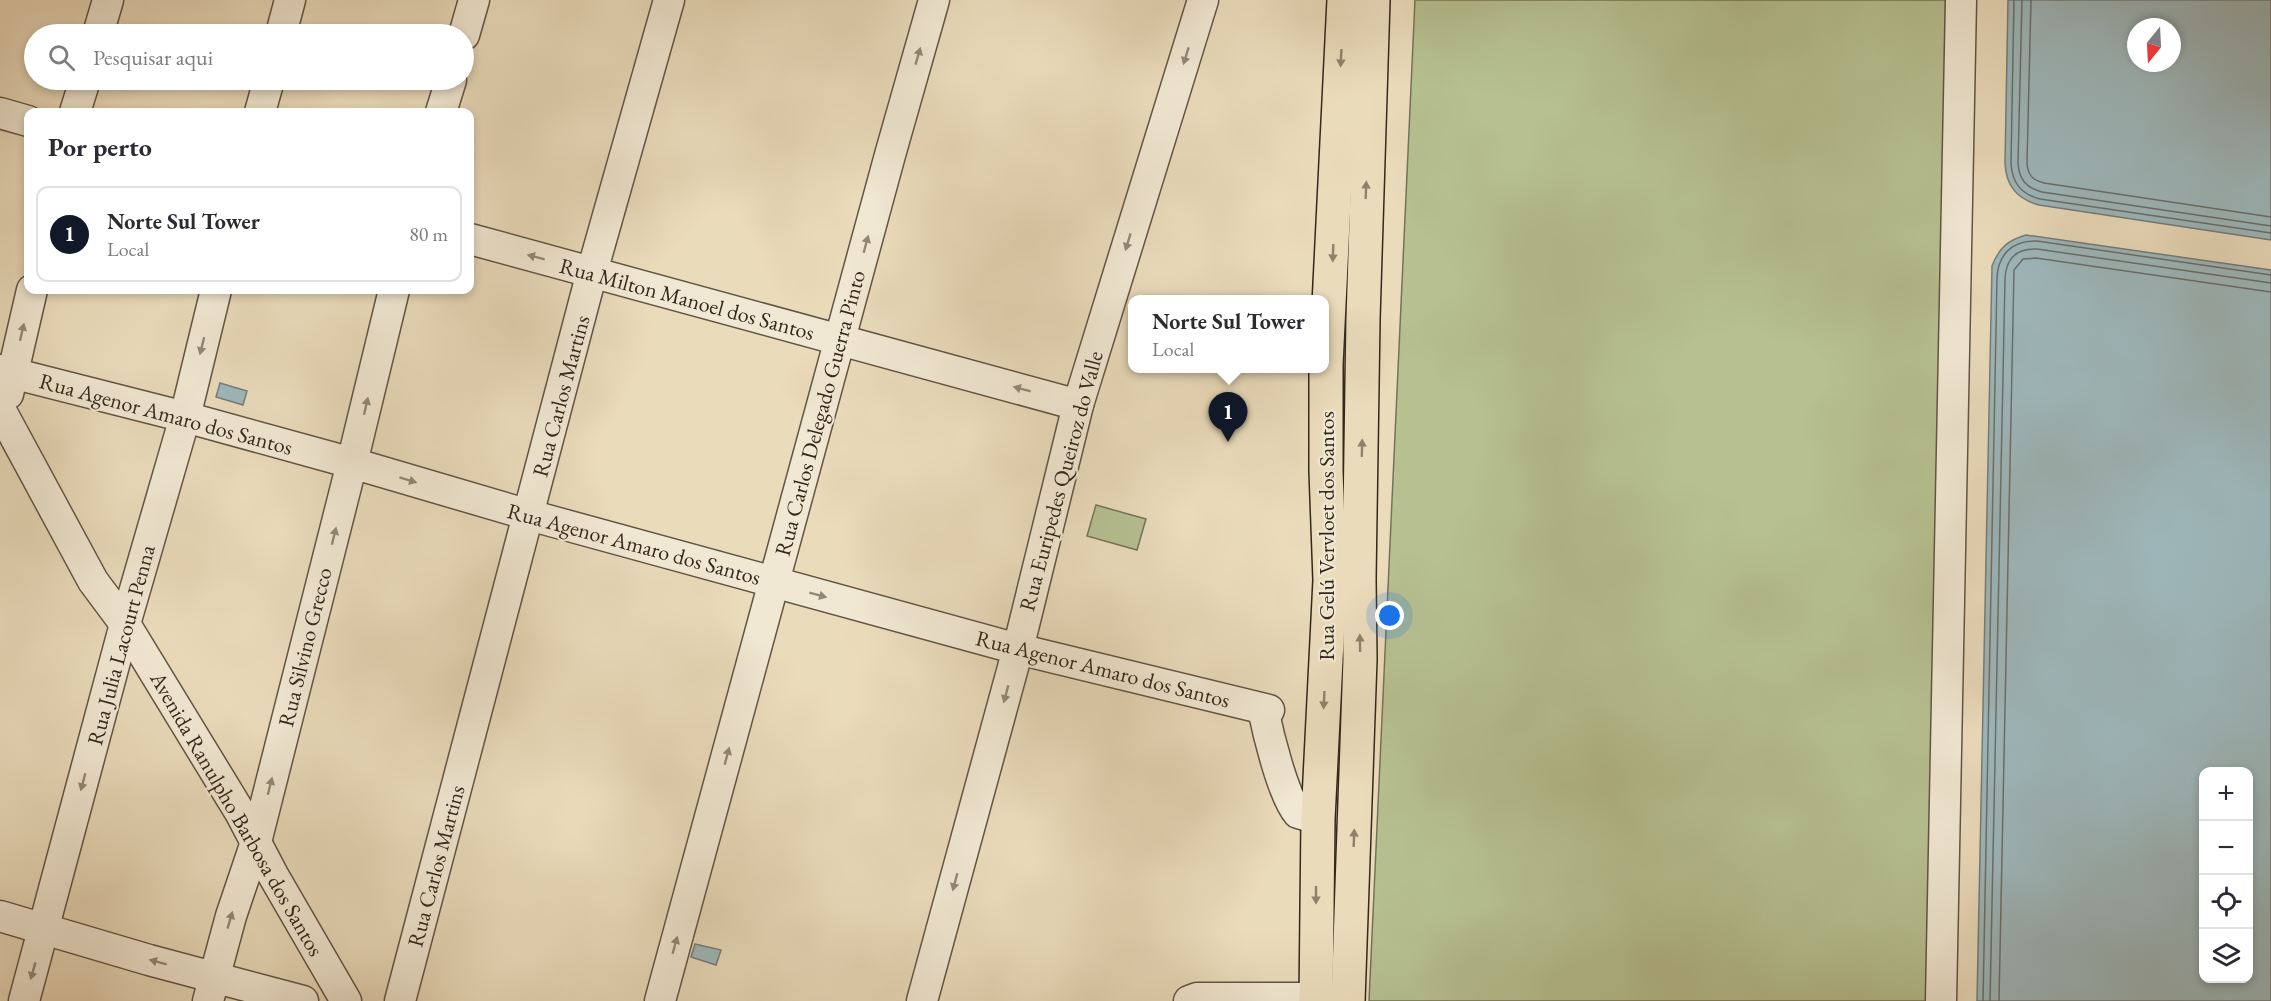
<!DOCTYPE html>
<html lang="pt">
<meta charset="utf-8">
<style>
:root{--surface:#fff;--page:#f2f2f3;--text:#2b2b33;--muted:#7c7c81;--line:#e1e1e2;--accent:#111827}
body{margin:0;font-family:"EB Garamond",serif;background:var(--page);color:var(--text)}
.controls{position:absolute;right:18px;bottom:18px;display:grid;overflow:hidden;border-radius:12px;box-shadow:0 3px 9px #0003}
.controls button{width:54px;height:54px;display:grid;place-items:center;padding:0;border:0;border-bottom:2px solid var(--line);background:var(--surface);color:var(--text);font:30px sans-serif}
.compass{position:absolute;left:2127px;top:18px;width:54px;height:54px;border-radius:50%;background:var(--surface);box-shadow:0 3px 9px #0003;rotate:198deg}
.you{position:absolute;left:1390px;top:616px;width:21px;height:21px;margin:-15px;border:4px solid #fff;border-radius:50%;background:#1a73e8;box-shadow:0 0 0 9px #1a73e833}
.badge{display:grid;place-items:center;width:39px;height:39px;border-radius:50%;background:var(--accent);color:#fff;font-size:20px;font-weight:700}
.pin{position:absolute;translate:-50% -50px;filter:drop-shadow(0 2px 3px #0008)}
.pin::after{content:'';position:absolute;top:32px;width:21px;height:18px;background:inherit;clip-path:polygon(0 0,100% 0,50% 100%)}
.popup{position:absolute;left:1128px;top:295px;width:201px;height:78px;box-sizing:border-box;display:grid;place-content:center;border-radius:12px;background:var(--surface);filter:drop-shadow(0 2px 4px #0005);font-size:20px;white-space:nowrap;color:var(--muted)}
.popup b{font-size:22px;color:var(--text)}
.popup::after{content:'';position:absolute;left:50%;top:100%;margin-left:-12px;border:12px solid transparent;border-top-color:var(--surface)}
.list{margin:0;padding:0;list-style:none}
h2{display:flex;justify-content:space-between;align-items:center;height:78px;margin:0;padding:0 24px;font-size:26px}
h2 small{font-size:20px;font-weight:400;color:var(--muted)}
.list li{display:grid;grid-template-columns:39px 1fr auto;gap:18px;align-items:center;box-sizing:border-box;height:96px;margin:0 12px 12px;padding:0 12px;border:2px solid var(--line);border-radius:12px}
.list b{display:block;font-size:22px;white-space:nowrap}
.list p{margin:0;font-size:20px;white-space:nowrap;color:var(--muted)}
.list em{font-size:20px;font-style:normal;color:var(--muted)}
.icon{flex:none;width:33px;height:33px;fill:none;stroke:currentColor;stroke-width:2;stroke-linecap:round;stroke-linejoin:round}
.map{position:relative;flex:none;width:2271px;height:1001px;overflow:hidden}
.search{position:absolute;background:var(--surface);box-shadow:0 3px 9px #0003;left:24px;top:24px;width:450px;height:66px;display:flex;align-items:center;gap:15px;box-sizing:border-box;padding:0 21px;border-radius:33px;color:var(--muted);font-size:22px}
.panel{position:absolute;background:var(--surface);box-shadow:0 3px 9px #0003;left:24px;top:108px;width:450px;height:186px;border-radius:12px}
.map>svg:first-child{display:block}
.green{fill:#b6c091;stroke:#757457;stroke-width:1.5}
.water{fill:#9eb8bc;stroke:#747e7c;stroke-width:1.5;fill-rule:evenodd}
.lines{fill:none;stroke-linecap:round;stroke-linejoin:round}
.shore{stroke:#69706c;stroke-width:1.5}
.minor-casing{stroke:#625544;stroke-width:33}
.major-casing{stroke:#34281d;stroke-width:36}
.minor{stroke:#f1e8d3;stroke-width:30}
.major{stroke:#eadbbb;stroke-width:33}
.oneway{fill:#928878}
.oneway2{fill:#8f826c}
.labels{text-anchor:middle;dominant-baseline:central;stroke-width:4.5;stroke-linejoin:round;paint-order:stroke}
.street-label{font-size:22px;fill:#34281d;stroke:#f1e8d3}
</style>
<div class="map">
<svg width="2271" height="1001" viewBox="0 0 2271 1001">
<rect width="100%" height="100%" fill="#eadbbb"/>
<filter id="stains"><feTurbulence type="fractalNoise" baseFrequency=".00333" numOctaves="4"/><feColorMatrix values="0 0 0 0 .2 0 0 0 0 .09 0 0 0 0 .02 0 0 0 .5 -.17"/></filter>
<radialGradient id="worn" r=".72"><stop offset=".6" stop-color="#630" stop-opacity="0"/><stop offset="1" stop-color="#630" stop-opacity=".3"/></radialGradient>
<g class="green">
<path d="M1415,0H1957L1942,1001H1369Z"/>
<path d="M1096,505L1146,519L1137,550L1087,536Z"/>
</g>
<g class="water">
<path d="M2008,0H2271V240L2039,205C2017,199 2006,186 2005,163ZM2136,27H2172V63H2136Z"/>
<path d="M2026,235L2271,270V1001H1977L1992,266C1999,248 2008,240 2026,235ZM2204,772H2248V978H2204Z"/>
<path d="M220,383L247,391L243,405L216,397Z"/>
<path d="M695,944L721,950L716,965L691,957Z"/>
</g>
<g class="lines">
<g class="shore">
<path d="M2014,0L2011,163C2012,183 2021,194 2040,199L2271,233"/>
<path d="M2022,0L2018,163C2019,179 2026,188 2042,192L2271,226"/>
<path d="M2031,0L2027,163C2028,175 2032,180 2044,183L2271,217"/>
<path d="M1983,1001L1997,278C1998,254 2013,240 2037,241L2271,275"/>
<path d="M1990,1001L2005,279C2006,259 2016,248 2037,249L2271,283"/>
<path d="M1999,1001L2014,270L2023,259L2036,258L2271,292"/>
</g>
<g class="minor-casing">
<g id="minor">
<path d="M98,34L108,0"/>
<path d="M281,34L290,0"/>
<path d="M464,35L474,0"/>
<path d="M75,112L85,80"/>
<path d="M260,112L269,80"/>
<path d="M441,112L451,80"/>
<path d="M0,113L28,121"/>
<path d="M470,239L1078,405"/>
<path d="M0,370L185,417L352,463L529,515L1018,649L1269,710"/>
<path d="M8,394L32,290"/>
<path d="M0,409L93,581L125,624L241,814L273,875L346,1001"/>
<path d="M1263,709C1268,733 1283,796 1298,813L1318,819"/>
<path d="M0,916L149,960L303,1001"/>
<path d="M24,1001L125,624L185,417L216,290"/>
<path d="M208,1001L231,916L256,842L352,463L394,290"/>
<path d="M400,1001L592,272L669,0"/>
<path d="M660,1001L890,155L934,0"/>
<path d="M922,1001L1018,649L1078,405L1203,0"/>
<path d="M1189,1001L1197,998H1316"/>
<path d="M1941,1001L1961,0"/>
</g>
</g>
<g class="major-casing">
<g id="major">
<path d="M1316,1001L1318,819L1330,580L1326,471V365L1344,0"/>
<path d="M1348,1001L1360,659L1359,579L1363,319L1373,0"/>
</g>
</g>
<use href="#minor" class="minor"/>
<use href="#major" class="major"/>
</g>
<defs><path id="oneway-solid" d="M-6-.8H1V-3.2L6.5 0L1 3.2V.8H-6Z" transform="scale(1.5)"/></defs>
<g class="oneway">
<use href="#oneway-solid" transform="translate(918 56) rotate(-74)"/>
<use href="#oneway-solid" transform="translate(1186 56) rotate(107)"/>
<use href="#oneway-solid" transform="translate(1128 242) rotate(107)"/>
<use href="#oneway-solid" transform="translate(866 244) rotate(-75)"/>
<use href="#oneway-solid" transform="translate(536 257) rotate(-165)"/>
<use href="#oneway-solid" transform="translate(22 332) rotate(-77)"/>
<use href="#oneway-solid" transform="translate(202 346) rotate(104)"/>
<use href="#oneway-solid" transform="translate(1022 389) rotate(-165)"/>
<use href="#oneway-solid" transform="translate(366 406) rotate(-77)"/>
<use href="#oneway-solid" transform="translate(408 480) rotate(17)"/>
<use href="#oneway-solid" transform="translate(334 536) rotate(-76)"/>
<use href="#oneway-solid" transform="translate(818 595) rotate(15)"/>
<use href="#oneway-solid" transform="translate(1006 694) rotate(105)"/>
<use href="#oneway-solid" transform="translate(727 756) rotate(-75)"/>
<use href="#oneway-solid" transform="translate(83 782) rotate(105)"/>
<use href="#oneway-solid" transform="translate(270 786) rotate(-76)"/>
<use href="#oneway-solid" transform="translate(955 882) rotate(105)"/>
<use href="#oneway-solid" transform="translate(230 920) rotate(-74)"/>
<use href="#oneway-solid" transform="translate(675 945) rotate(-75)"/>
<use href="#oneway-solid" transform="translate(158 962) rotate(-165)"/>
<use href="#oneway-solid" transform="translate(33 971) rotate(106)"/>
</g>
<g class="oneway2">
<use href="#oneway-solid" transform="translate(1341 58) rotate(93)"/>
<use href="#oneway-solid" transform="translate(1366 190) rotate(-88)"/>
<use href="#oneway-solid" transform="translate(1333 253) rotate(92)"/>
<use href="#oneway-solid" transform="translate(1362 448) rotate(-89)"/>
<use href="#oneway-solid" transform="translate(1360 643) rotate(-91)"/>
<use href="#oneway-solid" transform="translate(1324 700) rotate(93)"/>
<use href="#oneway-solid" transform="translate(1354 838) rotate(-88)"/>
<use href="#oneway-solid" transform="translate(1316 895) rotate(90)"/>
</g>
<g class="labels">
<g class="street-label">
<text transform="translate(687 299) rotate(15)">Rua Milton Manoel dos Santos</text>
<text transform="translate(561 396) rotate(-75)">Rua Carlos Martins</text>
<text transform="translate(820 413) rotate(-75)">Rua Carlos Delegado Guerra Pinto</text>
<text transform="translate(166 414) rotate(15)">Rua Agenor Amaro dos Santos</text>
<text transform="translate(1061 481) rotate(-75)">Rua Euripedes Queiroz do Valle</text>
<text transform="translate(1326 536) rotate(-90)">Rua Gelú Vervloet dos Santos</text>
<text transform="translate(634 544) rotate(15)">Rua Agenor Amaro dos Santos</text>
<text transform="translate(121 645) rotate(-75)">Rua Julia Lacourt Penna</text>
<text transform="translate(305 647) rotate(-76)">Rua Silvino Grecco</text>
<text transform="translate(1103 669) rotate(14)">Rua Agenor Amaro dos Santos</text>
<text transform="translate(237 814) rotate(60)">Avenida Ranulpho Barbosa dos Santos</text>
<text transform="translate(436 866) rotate(-75)">Rua Carlos Martins</text>
</g>
</g>
<rect width="100%" height="100%" filter="url(#stains)"/>
<rect width="100%" height="100%" fill="url(#worn)"/>
</svg>
<div class="controls">
<button>+</button>
<button>−</button>
<button><svg class="icon" aria-label="locate" viewBox="0 0 24 24"><circle cx="12" cy="12" r="6"/><path d="M12 2v4M12 18v4M2 12h4M18 12h4"/></svg></button>
<button><svg class="icon" aria-label="layers" viewBox="0 0 24 24"><path d="M12 4l9 5-9 5-9-5zM3 14l9 5 9-5"/></svg></button>
</div>
<svg class="compass" viewBox="-18 -18 36 36"><path d="M0-13l5 13h-10z" fill="#e53935"/><path d="M0 13l5-13h-10z" fill="#7c7c81"/></svg>
<div class="you"></div>
<div class="pin badge" style="left:1228px;top:442px">1</div>
<div class="popup"><b>Norte Sul Tower</b>Local</div>
<div class="search"><svg class="icon" aria-label="search" viewBox="0 0 24 24"><circle cx="10" cy="10" r="6"/><path d="M15 15l6 6"/></svg>Pesquisar aqui</div>
<section class="panel">
<h2>Por perto<small></small></h2>
<ul class="list">
<li><span class="badge">1</span><div><b>Norte Sul Tower</b><p>Local</p></div><em>80 m</em></li>
</ul>
</section>
</div>
